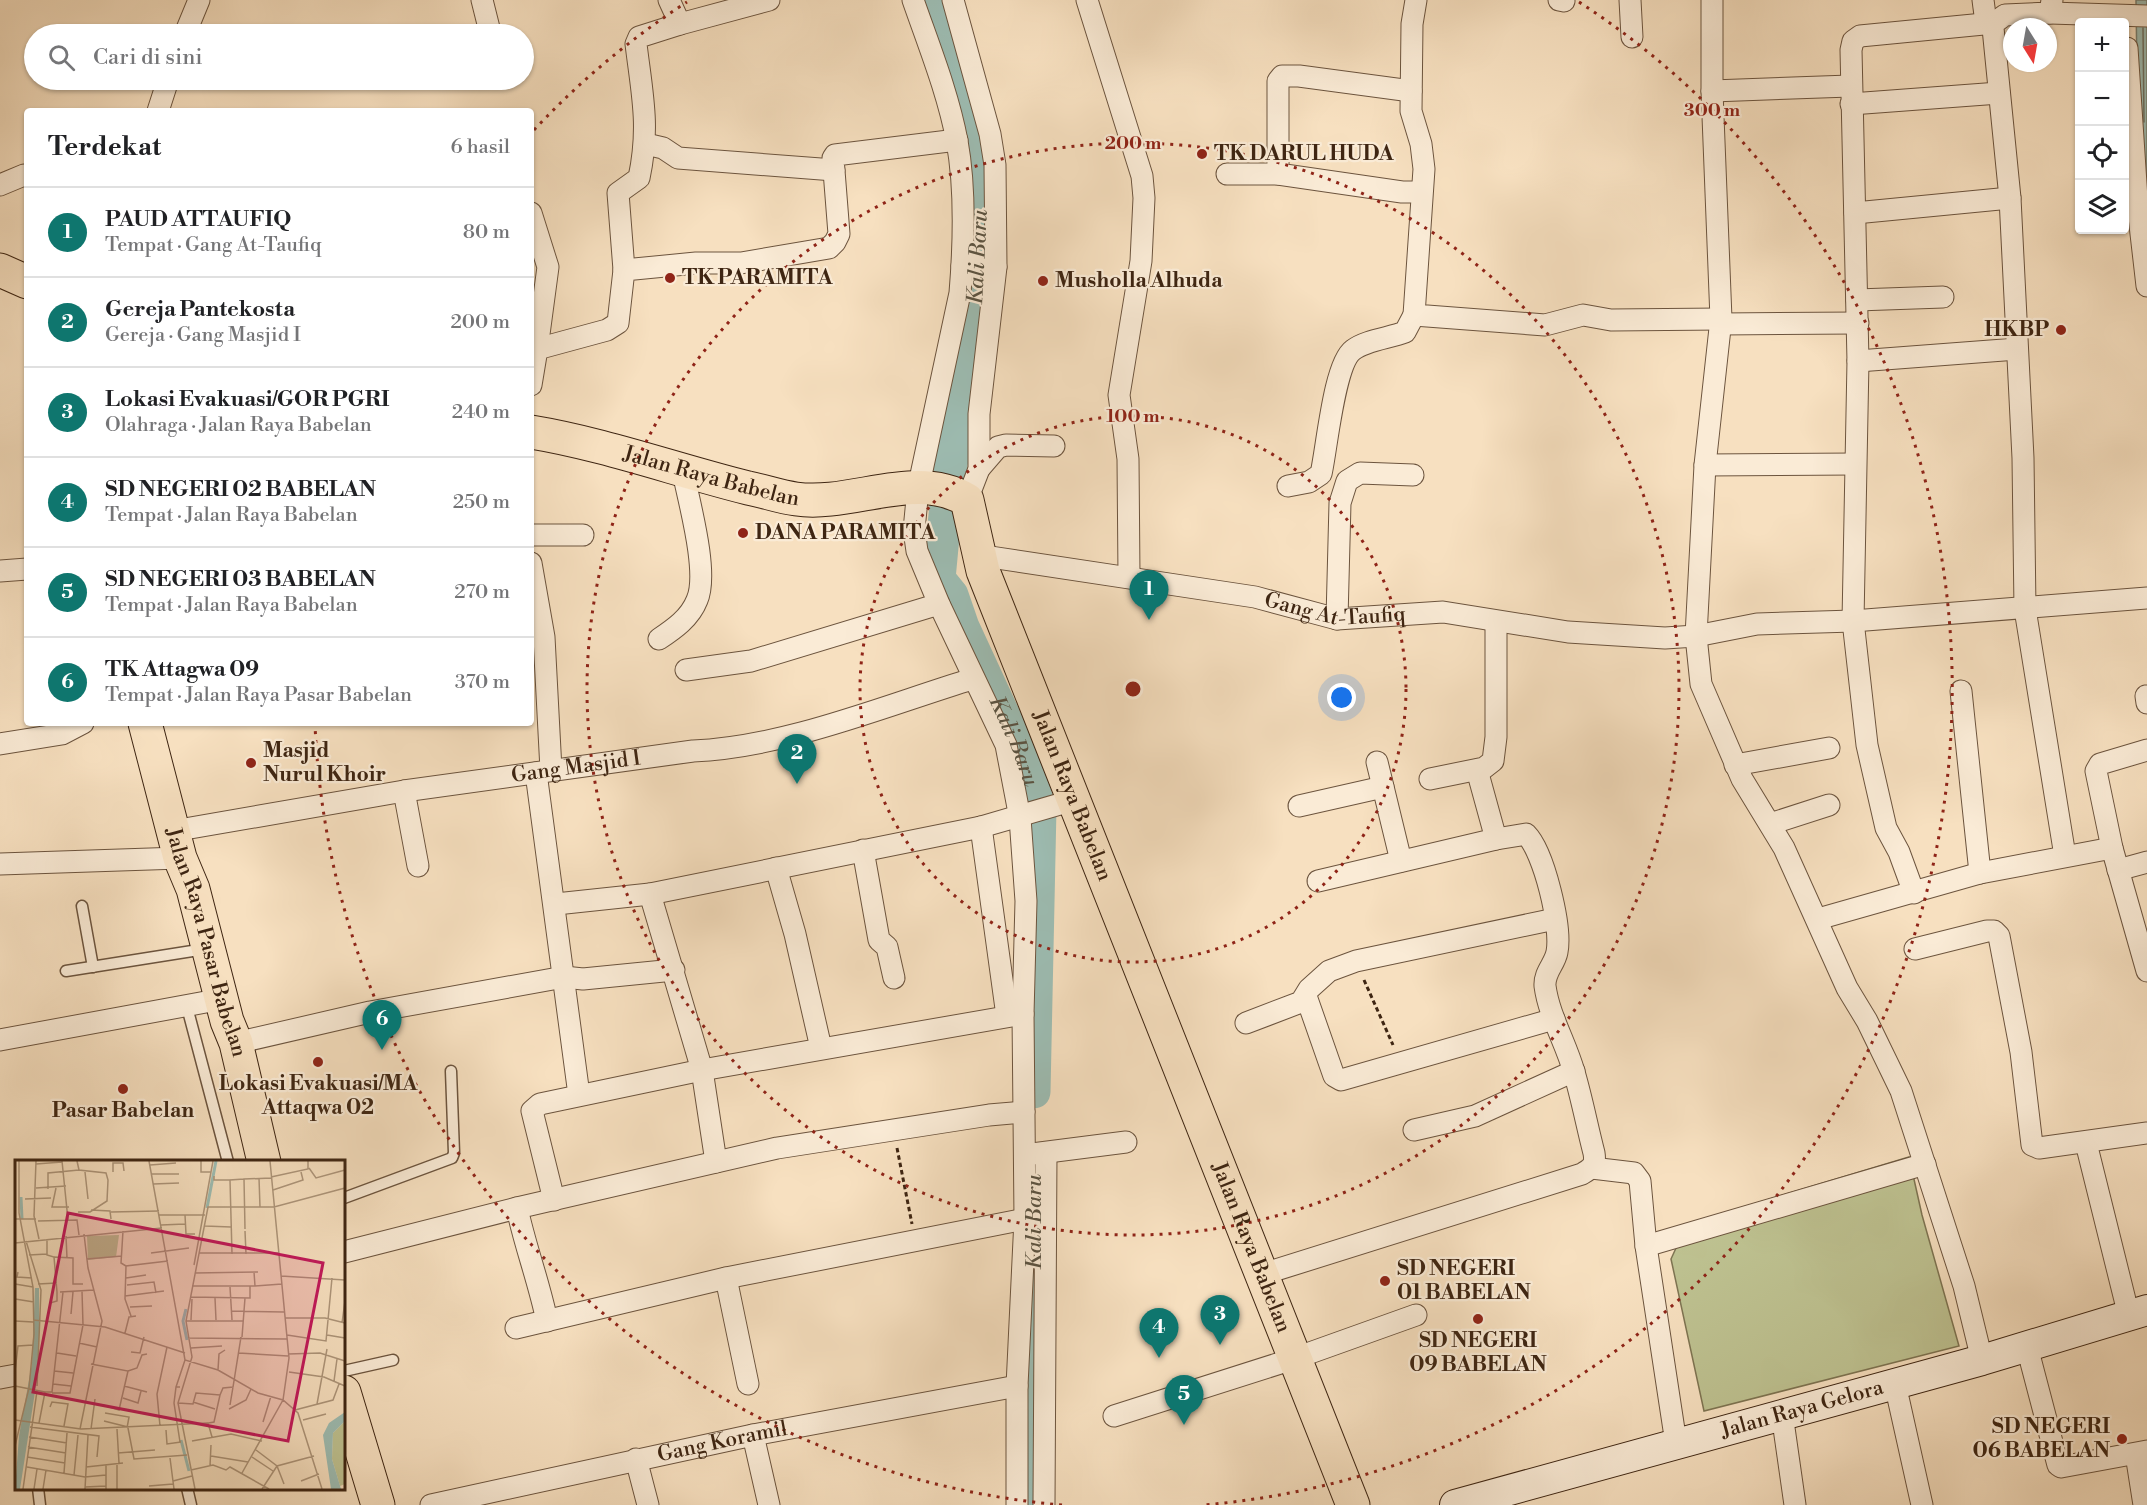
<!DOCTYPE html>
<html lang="id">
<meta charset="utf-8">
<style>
:root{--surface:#fff;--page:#f2f2f2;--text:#202124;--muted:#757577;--line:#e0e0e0;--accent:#0f766e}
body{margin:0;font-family:"Libre Bodoni",serif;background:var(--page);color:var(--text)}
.controls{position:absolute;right:18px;top:18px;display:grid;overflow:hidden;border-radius:6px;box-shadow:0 2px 4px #0004}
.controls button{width:54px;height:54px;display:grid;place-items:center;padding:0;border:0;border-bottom:2px solid var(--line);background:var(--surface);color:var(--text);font:30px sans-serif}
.compass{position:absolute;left:2003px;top:18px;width:54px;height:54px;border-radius:50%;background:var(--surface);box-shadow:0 2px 4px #0004;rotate:169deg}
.you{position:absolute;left:1342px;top:698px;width:21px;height:21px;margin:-15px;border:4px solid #fff;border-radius:50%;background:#1a73e8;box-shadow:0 0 0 9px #1a73e833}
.badge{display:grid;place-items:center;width:39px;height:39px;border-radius:50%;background:var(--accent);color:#fff;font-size:20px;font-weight:700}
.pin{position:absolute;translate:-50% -50px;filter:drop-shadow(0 2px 3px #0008)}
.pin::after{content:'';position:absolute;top:32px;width:21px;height:18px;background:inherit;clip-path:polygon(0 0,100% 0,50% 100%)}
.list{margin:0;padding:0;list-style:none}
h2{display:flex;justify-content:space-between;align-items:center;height:78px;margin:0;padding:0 24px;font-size:26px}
h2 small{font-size:20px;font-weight:400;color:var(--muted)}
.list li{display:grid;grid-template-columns:39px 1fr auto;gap:18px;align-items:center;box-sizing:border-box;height:90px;padding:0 24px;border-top:2px solid var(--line)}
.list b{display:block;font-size:22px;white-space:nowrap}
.list p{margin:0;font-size:20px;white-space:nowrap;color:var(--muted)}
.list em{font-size:20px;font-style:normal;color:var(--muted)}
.icon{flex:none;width:33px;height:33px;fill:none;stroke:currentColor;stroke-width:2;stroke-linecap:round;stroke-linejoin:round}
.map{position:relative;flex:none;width:2147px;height:1505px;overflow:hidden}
.search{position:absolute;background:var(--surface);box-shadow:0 2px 4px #0004;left:24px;top:24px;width:510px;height:66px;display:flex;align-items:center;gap:15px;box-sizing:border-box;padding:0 21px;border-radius:33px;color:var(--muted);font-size:22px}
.panel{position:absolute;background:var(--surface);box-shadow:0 2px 4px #0004;left:24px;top:108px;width:510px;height:618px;border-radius:6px}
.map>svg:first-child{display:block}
.green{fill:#bec291;stroke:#7e7452;stroke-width:1.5}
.water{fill:#9dbdb3;stroke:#778073;stroke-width:1.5}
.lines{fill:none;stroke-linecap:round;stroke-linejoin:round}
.shore{stroke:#6e7162;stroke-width:1.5}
.river{stroke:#9dbdb3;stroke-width:33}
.lane-casing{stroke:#6c543e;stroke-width:13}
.street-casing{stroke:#6c543e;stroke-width:23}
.secondary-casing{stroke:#3e2512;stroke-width:32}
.primary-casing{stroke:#3e2512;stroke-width:35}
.path{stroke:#3e2512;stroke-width:3;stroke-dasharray:4.5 3;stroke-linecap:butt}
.lane{stroke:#faebd6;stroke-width:10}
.street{stroke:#faebd6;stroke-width:21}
.secondary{stroke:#faebd6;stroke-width:30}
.primary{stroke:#f7e0c0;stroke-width:33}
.ring{fill:none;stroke:#8f2418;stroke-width:3;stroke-dasharray:3 6}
.poi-dot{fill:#8f2418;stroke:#faebd6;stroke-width:2}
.labels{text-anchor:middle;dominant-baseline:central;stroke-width:4.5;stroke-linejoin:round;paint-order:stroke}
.poi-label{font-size:21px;font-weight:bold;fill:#3e2512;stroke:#faebd6;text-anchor:start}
.street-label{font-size:21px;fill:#3e2512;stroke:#faebd6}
.water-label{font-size:22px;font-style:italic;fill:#5a5342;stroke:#faebd6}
.inset-river{fill:none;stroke:#9dbdb3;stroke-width:3}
.inset-road{fill:none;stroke:#ad957a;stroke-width:1.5}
.view{fill:#c2185b;fill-opacity:0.15;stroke:#c2185b;stroke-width:3}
.inset-edge{fill:none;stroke:#3e2512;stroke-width:3}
.centre{fill:#8f2418;stroke:#faebd6;stroke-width:3}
.ring-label{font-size:18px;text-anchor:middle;font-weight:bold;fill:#8f2418;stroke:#faebd6;stroke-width:4.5;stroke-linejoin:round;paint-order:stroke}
</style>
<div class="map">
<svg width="2147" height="1505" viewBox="0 0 2147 1505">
<rect width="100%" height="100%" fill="#f7e0c0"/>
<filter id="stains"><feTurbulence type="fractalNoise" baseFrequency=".00333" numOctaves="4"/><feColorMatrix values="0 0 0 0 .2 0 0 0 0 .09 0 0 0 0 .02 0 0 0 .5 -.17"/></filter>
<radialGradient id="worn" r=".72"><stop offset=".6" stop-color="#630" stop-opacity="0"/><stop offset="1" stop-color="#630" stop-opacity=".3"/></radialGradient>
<path class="green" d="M1909,1157L1922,1215L1959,1346L1704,1411L1671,1259L1687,1224Z"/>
<path class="water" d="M2136,0H2147V258L2139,221Z"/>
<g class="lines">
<path class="shore" d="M2143,28L2144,122"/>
<g class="river">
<path id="s1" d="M930,0L984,170L976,250L978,285L975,322L948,483L939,579L952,595L963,627L1018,746L1040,808L1034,1092"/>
<path d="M1034,1210V1497"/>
</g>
<g class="lane-casing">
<g id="lane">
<path d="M82,906L93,967"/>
<path d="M66,971L205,949"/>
<path d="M187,1007L228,1162"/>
<path d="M344,1198L452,1158L454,1153L451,1071"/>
<path d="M344,1371L393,1360"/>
<path d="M38,1488L40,1505"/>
<path d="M187,1488L191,1505"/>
</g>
</g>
<g class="street-casing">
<g id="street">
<path d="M482,0L489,28"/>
<path d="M913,0C929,46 948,93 957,141C966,190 964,244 960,293L918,489L914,530L917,551L939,604L1006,745L1020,818L1026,901L1023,1014L1025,1219L1017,1386V1505"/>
<path d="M953,0L990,134L995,165L996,267L962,266"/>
<path d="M1087,0L1142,176L1144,198L1141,261L1119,395L1128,459L1129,576"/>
<path d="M1416,0L1412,24L1411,111L1421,144L1424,169L1414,315L1545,325L1583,315L1611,320L1721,319"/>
<path d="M1559,0L1564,1"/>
<path d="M1630,0L1632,37"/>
<path d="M1712,0V91L1721,319L1705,465L1696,636L1701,684L1742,779L1784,848L1847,988L1867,1021L1901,1091L1964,1286L1982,1360"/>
<path d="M1983,0L1986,23"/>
<path d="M2052,0L2050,13L2005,15L1994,23L1993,28L2010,198L2023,458L2025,609L2065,856"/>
<path d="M2050,13L2147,16"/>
<path d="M680,24L769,0"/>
<path d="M185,34L199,0"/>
<path d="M2127,48L2137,199L2147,286"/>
<path d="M1712,91L1850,86"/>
<path d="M1851,104L1999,93"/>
<path d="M158,111L168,80"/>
<path d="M646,144L663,148L678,158L834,170"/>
<path d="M1227,174H1278L1402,192H1421"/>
<path d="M1278,174V81L1282,76H1299L1411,91"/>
<path d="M0,185L24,175"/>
<path d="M531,213L548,267L537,349"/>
<path d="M1855,213L2010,198"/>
<path d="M624,270L618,193L639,178C650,126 642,94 636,44L639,37L680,24L669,0"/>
<path d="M1857,300L1943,297"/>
<path d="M1720,324L1858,323"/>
<path d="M1858,361L2017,349"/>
<path d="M531,385L537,349L607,330L618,323L624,270L696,263H741L829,248L835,242L839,234L833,158L835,155L957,140"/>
<path d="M1705,465L1855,464"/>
<path d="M979,469L998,447L1006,445L1054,446"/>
<path d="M1288,486L1309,482L1321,474C1327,448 1334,364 1353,350C1366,340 1390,338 1405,332L1414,315"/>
<path d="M967,500L979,469V414L996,267"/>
<path d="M531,535H583"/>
<path id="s2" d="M977,555L1255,597L1337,619L1443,612L1568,632L1665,638L1696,636L1757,624L1853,621L2147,598"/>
<path d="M531,563L544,637L551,770"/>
<path d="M0,571L27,569"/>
<path d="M1337,619L1340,503L1347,481L1360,473L1413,475"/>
<path d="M659,639C674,629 690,618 697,600C709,573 689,502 683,472"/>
<path d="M686,670L751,661L939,604"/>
<path d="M1961,691L1980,873"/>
<path d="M2146,696L2147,703"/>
<path d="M0,744L62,734L83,723"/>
<path d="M2147,750L2100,764L2096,771L2112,848L2147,971"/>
<path d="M1377,762L1401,861"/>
<path d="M1735,765L1829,748"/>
<path d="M536,773L579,1095"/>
<path d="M1430,779L1484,768L1493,761L1496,737V622"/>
<path d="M404,791L418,866"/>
<path d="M1299,806L1383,787"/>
<path d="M1770,824L1829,805"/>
<path d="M981,827L1007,1016"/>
<path id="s3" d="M173,831L404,791L693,751C786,747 884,706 972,679"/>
<path d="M863,850L879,940L887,947L894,978"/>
<path d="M0,864L180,858"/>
<path d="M776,868L795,934L821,1048"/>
<path d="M2118,870L2147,862"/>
<path d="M1318,881L1496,839"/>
<path d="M1914,893L1899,852L1886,828L1867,745L1853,621L1858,361L1851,50L1853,41L1860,36L1994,23"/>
<path d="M650,894L702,1070L716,1162"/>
<path d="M556,904L650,894L981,827L1074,800"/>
<path d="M1818,919L1980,873L2112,848"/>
<path d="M1915,949L1987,931H1994L1999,936L2021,1052L2032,1145L2039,1148L2147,1133"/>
<path d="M1306,996L1334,1076L1341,1080L1554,1019"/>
<path d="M1246,1023L1301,1002L1309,989L1329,971L1356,961L1555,919"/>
<path d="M0,1040L222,999"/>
<path d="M236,1043L370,1012L564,977L583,979L674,970"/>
<path d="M1414,1130L1475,1116L1574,1071"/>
<path d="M2086,1143L2129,1316"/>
<path d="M1032,1154L1126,1142"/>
<path d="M1592,1168L1634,1173L1640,1181L1646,1246L1676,1443"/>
<path d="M554,1200L532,1111L540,1104L702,1070L1023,1014"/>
<path d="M1646,1246L1925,1164"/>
<path d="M344,1252L517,1208"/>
<path d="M1260,1275L1582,1174C1592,1168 1596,1165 1594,1153C1587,1126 1582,1099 1574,1072C1566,1043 1549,1016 1545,986C1544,972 1555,964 1557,952C1562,927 1544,852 1526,834L1496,839L1477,770"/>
<path d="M726,1278L748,1384"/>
<path d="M547,1321C539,1282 525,1246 517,1208L777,1148L989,1115L1024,1112"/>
<path d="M516,1328L726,1278L1025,1219"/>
<path d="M2027,1347L2058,1465L2061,1467L2147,1451"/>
<path d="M0,1378L16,1375"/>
<path d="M1895,1384L1922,1505"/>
<path d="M1782,1414L1795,1505"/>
<path d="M1114,1416L1293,1359L1416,1315"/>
<path d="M753,1435L769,1505"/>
<path d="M2136,1454L2144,1505"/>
<path d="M636,1459L648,1505"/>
<path id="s4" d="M431,1505L753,1435L1017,1386"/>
<path d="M1044,1505L1046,1153"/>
</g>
</g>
<g class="secondary-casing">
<g id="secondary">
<path id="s5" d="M1455,1505L1982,1360L2147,1310"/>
</g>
</g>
<g class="primary-casing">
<g id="primary">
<path d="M0,270L27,282"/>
<path id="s6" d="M531,432C604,444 676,470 748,488C764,491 780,497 796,499C852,507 915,469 967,500L983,571L1353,1505"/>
<path id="s7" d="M145,723L180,858L193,889L227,1021L236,1043L264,1162"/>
<path d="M344,1392L378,1505"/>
</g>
</g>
<g class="path">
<path d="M1364,980L1393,1045"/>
<path d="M897,1148L912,1224"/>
</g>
<use href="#lane" class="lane"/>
<use href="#street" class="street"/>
<use href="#secondary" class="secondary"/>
<use href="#primary" class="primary"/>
</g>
<g class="ring">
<circle cx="1133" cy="689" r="273"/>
<circle cx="1133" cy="689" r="546"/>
<path d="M1062 1505A819 819 0 0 1 315 725M534 130A819 819 0 0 1 687 2M1579 2A819 819 0 0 1 1204 1505"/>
</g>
<g class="poi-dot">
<circle cx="1202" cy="154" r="6"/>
<circle cx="670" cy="278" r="6"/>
<circle cx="1043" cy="281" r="6"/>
<circle cx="2061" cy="330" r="6"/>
<circle cx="743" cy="533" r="6"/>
<circle cx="251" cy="763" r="6"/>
<circle cx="318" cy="1062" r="6"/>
<circle cx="123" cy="1089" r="6"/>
<circle cx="1385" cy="1281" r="6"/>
<circle cx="1478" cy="1319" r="6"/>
<circle cx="2122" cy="1439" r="6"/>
</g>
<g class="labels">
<g class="poi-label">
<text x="1214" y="154">TK DARUL HUDA</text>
<text x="682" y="278">TK PARAMITA</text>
<text x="1055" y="281">Musholla Alhuda</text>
<text x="2049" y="330" text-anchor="end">HKBP</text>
<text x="755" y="533">DANA PARAMITA</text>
<text x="263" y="751">Masjid<tspan x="263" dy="24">Nurul Khoir</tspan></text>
<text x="318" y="1084" text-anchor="middle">Lokasi Evakuasi/MA<tspan x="318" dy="24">Attaqwa 02</tspan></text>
<text x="123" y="1111" text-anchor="middle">Pasar Babelan</text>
<text x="1397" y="1269">SD NEGERI<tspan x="1397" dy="24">01 BABELAN</tspan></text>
<text x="1478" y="1341" text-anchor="middle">SD NEGERI<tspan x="1478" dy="24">09 BABELAN</tspan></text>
<text x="2110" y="1427" text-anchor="end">SD NEGERI<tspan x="2110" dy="24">06 BABELAN</tspan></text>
</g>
<g class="street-label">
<text stroke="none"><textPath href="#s6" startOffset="186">Jalan Raya Babelan</textPath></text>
<text stroke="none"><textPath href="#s2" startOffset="363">Gang At-Taufiq</textPath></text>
<text stroke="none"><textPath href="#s3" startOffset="408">Gang Masjid I</textPath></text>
<text stroke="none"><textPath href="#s6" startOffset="762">Jalan Raya Babelan</textPath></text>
<text stroke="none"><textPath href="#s7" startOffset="228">Jalan Raya Pasar Babelan</textPath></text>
<text stroke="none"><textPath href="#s6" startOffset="1248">Jalan Raya Babelan</textPath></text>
<text stroke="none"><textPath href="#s5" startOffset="360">Jalan Raya Gelora</textPath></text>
<text stroke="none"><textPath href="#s4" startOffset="298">Gang Koramil</textPath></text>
</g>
<g class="water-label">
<text transform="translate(978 257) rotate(-87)">Kali Baru</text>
<text stroke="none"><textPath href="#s1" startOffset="770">Kali Baru</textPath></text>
<text transform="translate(1034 1222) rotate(-90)">Kali Baru</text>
</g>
</g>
<g transform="translate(15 1160)">
<rect width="330" height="330" fill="#f7e0c0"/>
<path d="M104,75L101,97L73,100L72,76ZM330,261V324L325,326L317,299L318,273Z" fill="#bec291"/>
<path d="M20,128H24V206L5,329H0L4,276L17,203ZM330,252V261L318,273L317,299L326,329H316L308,275L314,263Z" fill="#9dbdb3"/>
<path class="inset-river" d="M6,37L7,59M192,48L201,1M171,149L168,161L172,180M166,280L174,311"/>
<path class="inset-road" d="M21,1L19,56L24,79M47,1L53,60M62,1L64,10L91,13L93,20L92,41L75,52H63M134,1L170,200L203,210L243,233L268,240L283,253L307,329M186,1V12H196M255,1L274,198L268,240M21,4L47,2M135,5L161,3M294,8L301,18L330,10M70,12L73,39M98,12V3H108L109,11M137,14H164M199,16V20H215M256,17L293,9V1M244,18L245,47M138,24L164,23M21,28L51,26M41,28L37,47H54M33,29V13L64,10M258,30L288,20L286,12M10,39L36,38M76,50L95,51L96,59M96,52L144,51M144,55H190M170,55L171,74H180M0,59H21M23,61L62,60L64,75M146,65L170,64M190,66L216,67M230,69L229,19L256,18M108,71L106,103L111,106M230,71L231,94M51,76L52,98M32,79V95L39,97L42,132V141L35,143V149M11,81L26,130L22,226M0,83L147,68M136,93L174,88M184,93H263M217,94L215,20L229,19M14,95L32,94M39,97L58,98V124H68M72,99L107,96M179,105L198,1M3,112L2,117L17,118M180,113L243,112M266,116L330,120M111,118L131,115M0,124L18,127M23,124L42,123M112,125L139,122L141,133M177,126H240L239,112M240,126L267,124M215,127L217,160M45,132L79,130M110,136L149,131M175,137L235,138V126M200,138L201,160M0,139L19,142M115,147L137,146M216,151L269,152M56,154L58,132M116,156L110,139L111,106L153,101M270,158H310L330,163M18,160L90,167L170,193M176,160L177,139M0,161L18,162M171,161H228M327,163L330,141M110,173L114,157L121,156M272,175L311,181L317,118M312,175L330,178M227,177L230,138M173,178L272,179M64,183L82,187M176,188L207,186M116,192L125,193L129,177M42,193L61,196M223,193L273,196M273,194L305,193L330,201M76,204L113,211L104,250L88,245M203,210L204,194L210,190M0,211L3,186L18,185M39,211L58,213M113,211L122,208L127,195L132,194M274,212L309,217L330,226M319,221L322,199M38,224L56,226M0,226L30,232M109,226L132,232M161,227L170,200M37,233H55L68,165L67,131M108,238L123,243L126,231M178,242L200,249M163,243L178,244L181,233L205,235L208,228L218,227L226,177M302,244L312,189M215,245L218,227M35,247L37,242L53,244L49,266M214,249L231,240L236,229M280,250L318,240L324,224M90,253L114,257L112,268M0,260L66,269L193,263M288,260L311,254M89,261L113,267M248,262L256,236M24,263L30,232H37L48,132M145,266L142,234L152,187M15,267L84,276L82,297M113,268L119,299L172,295M65,269L87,161L73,108L69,74M76,269L80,239M102,269L104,303M151,270L152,284L166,282M14,277L52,283M197,277L193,263L199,262L205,235M177,281L216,274L247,281M165,282L159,243L161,227H165M0,286L14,228L19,174L18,127L4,53V1M13,287L51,293M241,290L262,306L269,324M103,293L140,290M196,296L233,302M12,297L50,303M237,297L258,311M155,298L159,329M195,306L196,285M12,307L70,317L91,315M71,307L108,303M176,310L198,305L211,310L215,307L254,329M49,313L52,273M227,313L268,240M59,315L63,275M158,321L177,316M286,321L304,314M134,326L158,324M70,327L91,326M8,329L22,231M19,329L22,309M28,329L31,310M70,329L73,275M91,329V305M102,329V305M180,329L163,243L177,197L171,161L193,47H259L330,28M247,329L262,306L299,296"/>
<path class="view" d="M53,53L308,103L273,281L18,232Z"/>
<rect width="330" height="330" class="inset-edge"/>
</g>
<circle cx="1133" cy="689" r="9" class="centre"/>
<g class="ring-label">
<text x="1712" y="116">300 m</text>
<text x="1133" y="149">200 m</text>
<text x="1133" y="422">100 m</text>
</g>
<rect width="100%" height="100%" filter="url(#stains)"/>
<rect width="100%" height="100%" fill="url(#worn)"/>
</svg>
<div class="controls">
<button>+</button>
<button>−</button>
<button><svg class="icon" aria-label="locate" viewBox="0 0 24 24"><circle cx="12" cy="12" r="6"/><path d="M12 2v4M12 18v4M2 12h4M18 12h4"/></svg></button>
<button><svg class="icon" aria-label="layers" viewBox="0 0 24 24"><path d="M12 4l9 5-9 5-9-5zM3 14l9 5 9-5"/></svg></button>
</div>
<svg class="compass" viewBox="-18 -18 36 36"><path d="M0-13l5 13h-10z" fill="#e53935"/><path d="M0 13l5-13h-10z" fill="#757577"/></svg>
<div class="you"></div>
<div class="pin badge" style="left:1149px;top:620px">1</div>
<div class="pin badge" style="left:797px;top:784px">2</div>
<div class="pin badge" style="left:1220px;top:1345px">3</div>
<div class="pin badge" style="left:1159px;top:1358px">4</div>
<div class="pin badge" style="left:1184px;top:1425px">5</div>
<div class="pin badge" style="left:382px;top:1050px">6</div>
<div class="search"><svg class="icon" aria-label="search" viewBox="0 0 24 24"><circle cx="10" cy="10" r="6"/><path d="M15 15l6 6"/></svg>Cari di sini</div>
<section class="panel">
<h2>Terdekat<small>6 hasil</small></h2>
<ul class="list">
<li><span class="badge">1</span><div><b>PAUD ATTAUFIQ</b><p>Tempat · Gang At-Taufiq</p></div><em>80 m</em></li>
<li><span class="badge">2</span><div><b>Gereja Pantekosta</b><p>Gereja · Gang Masjid I</p></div><em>200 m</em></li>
<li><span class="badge">3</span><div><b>Lokasi Evakuasi/GOR PGRI</b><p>Olahraga · Jalan Raya Babelan</p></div><em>240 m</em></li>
<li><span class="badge">4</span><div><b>SD NEGERI 02 BABELAN</b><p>Tempat · Jalan Raya Babelan</p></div><em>250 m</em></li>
<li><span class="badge">5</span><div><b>SD NEGERI 03 BABELAN</b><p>Tempat · Jalan Raya Babelan</p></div><em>270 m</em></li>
<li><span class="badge">6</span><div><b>TK Attagwa 09</b><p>Tempat · Jalan Raya Pasar Babelan</p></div><em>370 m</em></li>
</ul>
</section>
</div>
